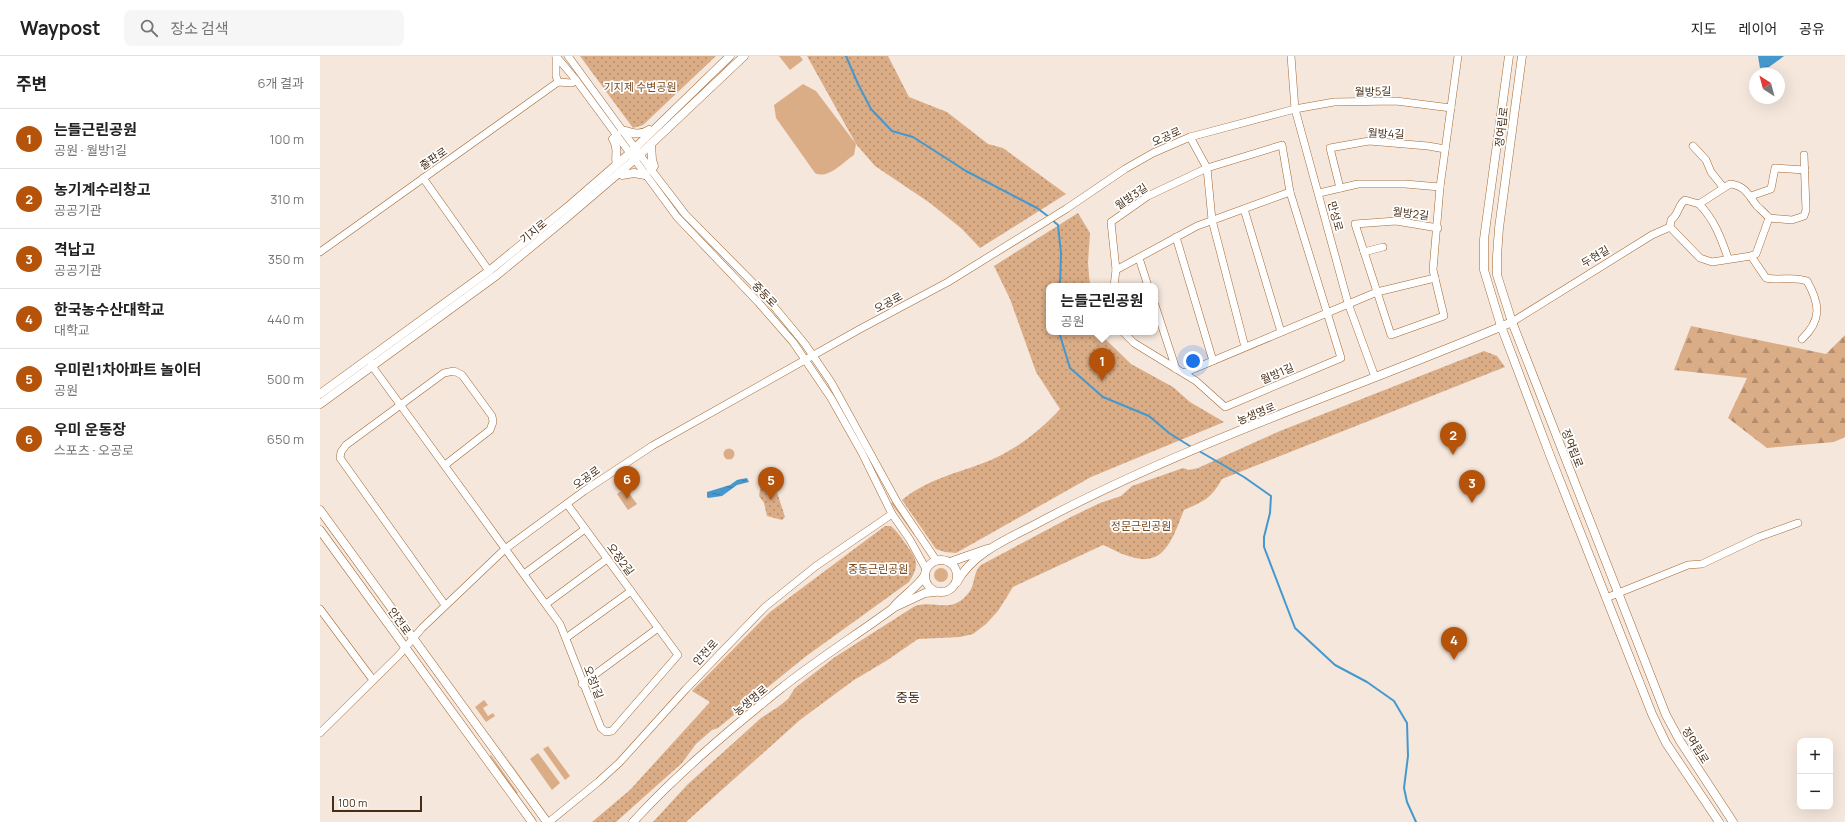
<!DOCTYPE html>
<html lang="ko">
<meta charset="utf-8">
<style>
:root{--surface:#fff;--page:#f6f6f6;--text:#222;--muted:#767676;--line:#e0e0e0;--accent:#b45309}
body{margin:0;font-family:Manrope,"Noto Sans KR",sans-serif;background:var(--page);color:var(--text)}
.controls{position:absolute;right:12px;bottom:12px;display:grid;overflow:hidden;border-radius:8px;box-shadow:0 4px 16px #0002}
.controls button{width:36px;height:36px;display:grid;place-items:center;padding:0;border:0;border-bottom:1px solid var(--line);background:var(--surface);color:var(--text);font:20px sans-serif}
.compass{position:absolute;left:1429px;top:12px;width:36px;height:36px;border-radius:50%;background:var(--surface);box-shadow:0 4px 16px #0002;rotate:324deg}
.scale{position:absolute;left:12px;bottom:10px;width:90px;box-sizing:border-box;padding-left:4px;border:2px solid #472d16;border-top:0;font-size:11px;line-height:14px;white-space:nowrap;color:#472d16;-webkit-text-stroke:3px #fff;paint-order:stroke}
.you{position:absolute;left:873px;top:305px;width:14px;height:14px;margin:-10px;border:3px solid #fff;border-radius:50%;background:#1a73e8;box-shadow:0 0 0 6px #1a73e833}
.badge{display:grid;place-items:center;width:26px;height:26px;border-radius:50%;background:var(--accent);color:#fff;font-size:13px;font-weight:700}
.pin{position:absolute;translate:-50% -33px;filter:drop-shadow(0 1px 2px #0008)}
.pin::after{content:'';position:absolute;top:21px;width:14px;height:12px;background:inherit;clip-path:polygon(0 0,100% 0,50% 100%)}
.popup{position:absolute;left:726px;top:227px;width:112px;height:52px;box-sizing:border-box;display:grid;place-content:center;border-radius:8px;background:var(--surface);filter:drop-shadow(0 1px 3px #0005);font-size:13px;white-space:nowrap;color:var(--muted)}
.popup b{font-size:15px;color:var(--text)}
.popup::after{content:'';position:absolute;left:50%;top:100%;margin-left:-8px;border:8px solid transparent;border-top-color:var(--surface)}
.list{margin:0;padding:0;list-style:none}
h2{display:flex;justify-content:space-between;align-items:center;height:52px;margin:0;padding:0 16px;font-size:17px}
h2 small{font-size:13px;font-weight:400;color:var(--muted)}
.list li{display:grid;grid-template-columns:26px 1fr auto;gap:12px;align-items:center;box-sizing:border-box;height:60px;padding:0 16px;border-top:1px solid var(--line)}
.list b{display:block;font-size:15px;white-space:nowrap}
.list p{margin:0;font-size:13px;white-space:nowrap;color:var(--muted)}
.list em{font-size:13px;font-style:normal;color:var(--muted)}
.icon{flex:none;width:22px;height:22px;fill:none;stroke:currentColor;stroke-width:2;stroke-linecap:round;stroke-linejoin:round}
.map{position:relative;flex:none;width:1525px;height:766px;overflow:hidden}
header{display:flex;align-items:center;gap:24px;box-sizing:border-box;height:56px;padding:0 20px;background:var(--surface);border-bottom:1px solid var(--line)}
header strong{font-size:19px}
nav{display:flex;gap:22px;margin-inline-start:auto;font-size:14px}
.search{width:280px;height:36px;background:var(--page);display:flex;align-items:center;gap:10px;box-sizing:border-box;padding:0 14px;border-radius:8px;color:var(--muted);font-size:15px}
main{display:flex}
aside{flex:1;background:var(--surface)}
.map>svg:first-child{display:block}
.grass{fill:#dbad87}
.forest{fill:url(#forest-firs)}
.park{fill:url(#park-dots)}
.water{fill:url(#water-ripples)}
.lines{fill:none;stroke-linecap:round;stroke-linejoin:round}
.stream{stroke:#4598ce;stroke-width:2}
.minor-casing{stroke:#a46832;stroke-width:8}
.tertiary-casing{stroke:#a46832;stroke-width:9}
.minor{stroke:#fff;stroke-width:7}
.tertiary{stroke:#fff;stroke-width:8}
.labels{text-anchor:middle;dominant-baseline:central;stroke-width:3.5;stroke-linejoin:round;paint-order:stroke}
.park-label{font-size:11px;fill:#78491d;stroke:#fff}
.street-label{font-size:11px;fill:#472d16;stroke:#fff}
.quarter-label{font-size:13px;fill:#472d16;stroke:#fff}
</style>
<header>
<strong>Waypost</strong>
<div class="search"><svg class="icon" aria-label="search" viewBox="0 0 24 24"><circle cx="10" cy="10" r="6"/><path d="M15 15l6 6"/></svg>장소 검색</div>
<nav><a>지도</a><a>레이어</a><a>공유</a></nav>
</header>
<main>
<aside>
<h2>주변<small>6개 결과</small></h2>
<ul class="list">
<li><span class="badge">1</span><div><b>는들근린공원</b><p>공원 · 월방1길</p></div><em>100 m</em></li>
<li><span class="badge">2</span><div><b>농기계수리창고</b><p>공공기관</p></div><em>310 m</em></li>
<li><span class="badge">3</span><div><b>격납고</b><p>공공기관</p></div><em>350 m</em></li>
<li><span class="badge">4</span><div><b>한국농수산대학교</b><p>대학교</p></div><em>440 m</em></li>
<li><span class="badge">5</span><div><b>우미린1차아파트 놀이터</b><p>공원</p></div><em>500 m</em></li>
<li><span class="badge">6</span><div><b>우미 운동장</b><p>스포츠 · 오공로</p></div><em>650 m</em></li>
</ul>
</aside>
<div class="map">
<svg width="1525" height="766" viewBox="0 0 1525 766">
<defs>
<pattern id="forest-firs" width="22" height="20" patternUnits="userSpaceOnUse"><rect width="22" height="20" fill="#dbad87"/><path d="M5 1l3.5 6h-7zM16 11l3.5 6h-7z" fill="#b38d6d"/></pattern>
<pattern id="park-dots" width="8" height="8" patternUnits="userSpaceOnUse"><rect width="8" height="8" fill="#dbad87"/><path d="M2 2h.1M6 6h.1" fill="none" stroke="#b38d6d" stroke-width="1.8" stroke-linecap="round"/></pattern>
<pattern id="water-ripples" width="26" height="14" patternUnits="userSpaceOnUse"><rect width="26" height="14" fill="#4598ce"/><path d="M2 4q2-2 4 0t4 0M15 11q2-2 4 0t4 0" fill="none" stroke="#3b7ca6"/></pattern>
</defs>
<rect width="100%" height="100%" fill="#f5e7dc"/>
<g class="grass">
<path d="M459,0H480L483,4L470,14Z"/>
<path d="M483,28L496,35L536,88L534,99C523,106 508,124 495,117L456,62L454,49Z"/>
<circle cx="409" cy="398" r="5.5"/>
<path d="M305,432L317,448L308,454L297,438Z"/>
<path d="M573,446L595,478L594,479L571,447Z"/>
<circle cx="621" cy="519" r="7"/>
<path d="M164,644L168,649L163,652L168,660L173,657L175,660L166,666L155,651Z"/>
<path d="M171,679L223,753H222Z"/>
<path d="M228,690L250,720L245,724L223,693Z"/>
<path d="M218,697L240,727L232,734L210,703Z"/>
<path d="M171,699L198,737L196,738L170,700Z"/>
</g>
<path class="forest" d="M1371,270L1506,298L1525,279V381L1514,386L1447,392L1408,362L1427,322L1354,314Z"/>
<g class="park">
<path d="M260,0H396L323,69L313,72Z"/>
<path d="M487,0H568L589,41L627,56L668,88L683,92L746,138L660,192L642,173L610,147L555,110L536,88Z"/>
<path d="M758,157L770,177L768,207L770,230H729V276H778L811,308L853,331L870,346L904,366L771,421L636,497L625,496L616,493L582,444C606,424 637,417 666,406C694,395 720,375 740,353L716,316L690,243L674,210Z"/>
<path d="M1164,295L1177,300L1185,311L902,423C891,443 884,445 864,454C854,478 846,512 812,501C802,499 793,493 783,489L693,531L678,555L666,568L653,578L640,581L598,583L566,605L534,624L480,664L366,766H333L367,729L441,662L458,651L468,643L475,632L515,601L595,550C616,543 632,560 650,535C655,528 653,516 661,509L753,460L780,447L801,440L812,430L863,412L869,414L878,412L960,375Z"/>
<path d="M442,422H456L457,436L465,461L462,464L447,460L444,447L439,440Z"/>
<path d="M565,470H571C577,475 581,481 585,487C596,502 601,508 589,526L485,601L398,672L392,674L376,688L362,707L296,766H272L310,734L390,646L372,635L450,556Z"/>
</g>
<g class="water">
<path d="M1438,0H1464L1449,11L1440,12Z"/>
<path d="M427,422L429,426L417,429L402,440L388,442L387,441V436L410,429L417,424Z"/>
</g>
<g class="lines">
<g class="stream">
<path d="M526,0L538,28L551,53L572,75L593,81L646,115L717,152L729,161"/>
<path d="M732,164L738,169L741,197L740,230"/>
<path d="M739,276L750,312L783,341L829,360L849,377L873,392"/>
<path d="M879,395L924,421L951,440L950,457L944,481V491L975,572L1015,609L1047,626L1074,645L1087,667L1088,700L1084,732L1087,746L1096,766"/>
</g>
<g class="minor-casing">
<g id="minor">
<path d="M236,0L256,24L357,161L438,246L473,286L511,342L542,397L572,458L590,484L606,513"/>
<path d="M236,0V20L238,26"/>
<path d="M248,0L329,111L365,158L442,236L485,288L511,326L577,446L616,504"/>
<path d="M971,0L975,53L1028,247L1055,321"/>
<path d="M870,81L887,112L892,164L925,291"/>
<path d="M1373,90L1386,104L1391,116L1403,131"/>
<path d="M103,122L169,215"/>
<path d="M1020,132L1010,92L1049,85L1108,90L1125,93"/>
<path d="M999,137L1038,128H1085L1120,131"/>
<path d="M1431,140L1451,133L1455,112L1485,114"/>
<path d="M1379,148C1394,163 1401,182 1408,202"/>
<path d="M924,153L961,276"/>
<path d="M1350,171L1351,164C1360,157 1357,150 1365,144L1379,148L1410,128C1426,130 1428,139 1437,150C1441,154 1445,157 1449,162"/>
<path d="M1118,172L1076,165L1035,168L1071,279L1124,260L1113,214L1120,131L1138,0"/>
<path d="M856,181L893,305"/>
<path d="M0,196L238,26L252,27L256,24"/>
<path d="M1044,196L1063,191"/>
<path d="M1431,200L1446,222C1460,225 1474,220 1487,225C1500,248 1502,264 1482,283"/>
<path d="M819,202L828,230"/>
<path d="M796,214L877,170L970,136"/>
<path d="M794,230L796,214L791,166L828,140L887,112L962,89L970,136L1021,302L905,351L876,325L814,287L803,276"/>
<path d="M835,249L856,313"/>
<path d="M1192,266L1332,179L1350,171L1380,202L1392,206L1431,200L1436,198L1449,162L1472,164L1484,160L1486,154L1484,99"/>
<path d="M51,306L52,310L240,568L281,672L286,676L292,675L358,599L247,448"/>
<path d="M864,317L1057,236L1115,222"/>
<path d="M125,409L170,374L173,366L172,360L142,319L134,315L124,317L26,389L21,396L20,402L125,549"/>
<path d="M204,518L265,473"/>
<path d="M1286,542L1368,509L1382,508L1439,481L1478,467"/>
<path d="M226,548L287,503"/>
<path d="M0,553L53,624"/>
<path d="M246,582L311,535"/>
<path d="M262,628L338,572"/>
<path d="M0,677L79,599L102,572L185,493L264,435L332,390L540,273L628,226L746,153L805,113L833,97L870,81L975,53L1014,46L1076,45L1131,52"/>
<path d="M229,766L278,726L299,707L366,633L445,551L496,510L572,458"/>
</g>
</g>
<g class="tertiary-casing">
<g id="tertiary">
<path d="M1189,0L1164,183V214L1181,270L1231,402L1332,658L1346,687L1399,766"/>
<path d="M1202,0L1179,172L1177,200V219L1192,266L1346,659L1360,685L1413,766"/>
<path d="M302,74C312,77 320,80 329,74L331,76"/>
<path d="M297,80L293,83C300,94 294,100 297,108"/>
<path d="M331,88L332,104L334,110L331,114"/>
<path d="M299,117L302,119L314,117L325,119"/>
<path d="M0,338L169,215L250,149L310,97L410,0"/>
<path d="M0,348L177,219L245,163L314,104L424,0"/>
<path d="M0,454L227,766"/>
<path d="M0,474L212,766"/>
<circle cx="621" cy="520" r="16"/>
<path d="M630,506L667,493"/>
<path d="M637,526C653,496 690,482 718,467C869,386 1035,333 1192,266"/>
<path d="M573,552L605,537L615,536"/>
<path d="M313,766C357,718 408,675 459,634C495,605 535,580 572,553C582,540 596,533 605,519"/>
</g>
</g>
<use href="#minor" class="minor"/>
<use href="#tertiary" class="tertiary"/>
</g>
<g class="labels">
<g class="park-label">
<text x="320" y="30">기지제 수변공원</text>
<text x="821" y="469">정문근린공원</text>
<text x="558" y="512">중동근린공원</text>
</g>
<g class="street-label">
<text transform="translate(1053 35) rotate(-1)">월방5길</text>
<text transform="translate(1181 71) rotate(-83)">정여립로</text>
<text transform="translate(1066 77) rotate(2)">월방4길</text>
<text transform="translate(846 80) rotate(-24)">오공로</text>
<text transform="translate(113 102) rotate(-34)">출판로</text>
<text transform="translate(811 140) rotate(-34)">월방3길</text>
<text transform="translate(1091 157) rotate(7)">월방2길</text>
<text transform="translate(1016 160) rotate(75)">만성로</text>
<text transform="translate(213 175) rotate(-39)">기지로</text>
<text transform="translate(1275 200) rotate(-31)">두현길</text>
<text transform="translate(445 238) rotate(46)">중동로</text>
<text transform="translate(568 246) rotate(-28)">오공로</text>
<text transform="translate(957 317) rotate(-23)">월방1길</text>
<text transform="translate(936 357) rotate(-22)">농생명로</text>
<text transform="translate(1253 392) rotate(69)">정여립로</text>
<text transform="translate(266 421) rotate(-35)">오공로</text>
<text transform="translate(301 503) rotate(53)">오정2길</text>
<text transform="translate(80 565) rotate(54)">안전로</text>
<text transform="translate(385 596) rotate(-47)">안전로</text>
<text transform="translate(274 626) rotate(69)">오정1길</text>
<text transform="translate(430 644) rotate(-40)">농생명로</text>
<text transform="translate(1376 689) rotate(58)">정여립로</text>
</g>
<g class="quarter-label">
<text x="588" y="641">중동</text>
</g>
</g>
</svg>
<div class="controls">
<button>+</button>
<button>−</button>
</div>
<svg class="compass" viewBox="-18 -18 36 36"><path d="M0-13l5 13h-10z" fill="#e53935"/><path d="M0 13l5-13h-10z" fill="#767676"/></svg>
<div class="scale">100 m</div>
<div class="you"></div>
<div class="pin badge" style="left:782px;top:325px">1</div>
<div class="popup"><b>는들근린공원</b>공원</div>
<div class="pin badge" style="left:1133px;top:399px">2</div>
<div class="pin badge" style="left:1152px;top:447px">3</div>
<div class="pin badge" style="left:1134px;top:604px">4</div>
<div class="pin badge" style="left:451px;top:444px">5</div>
<div class="pin badge" style="left:307px;top:443px">6</div>
</div>
</main>
